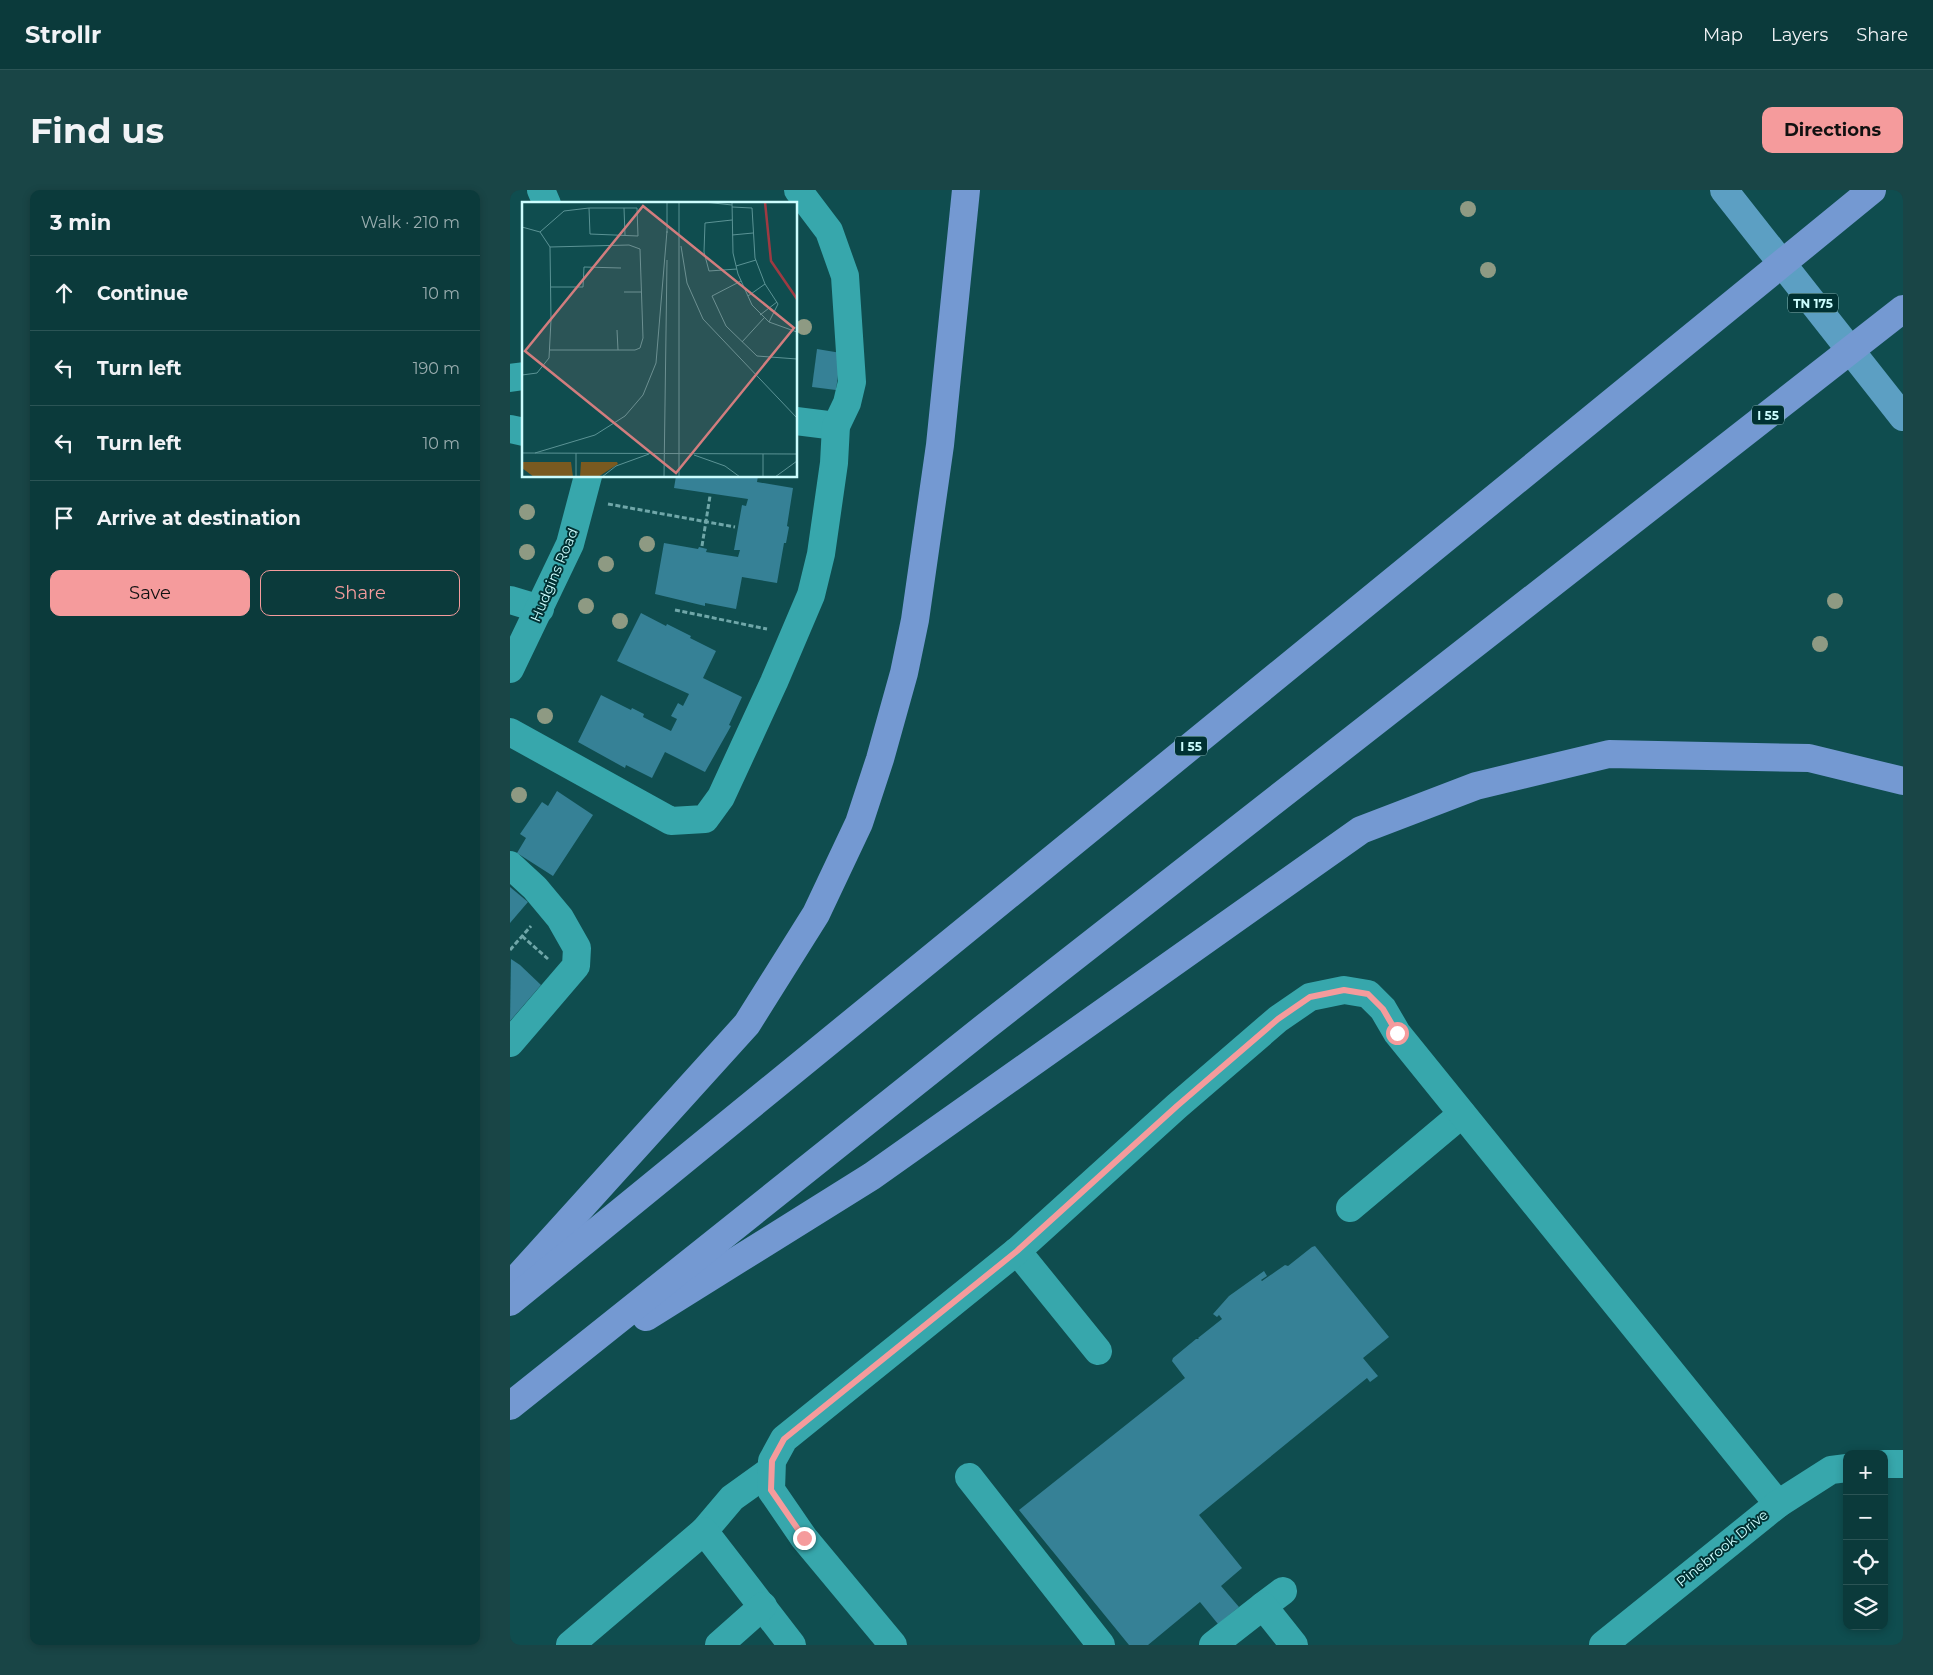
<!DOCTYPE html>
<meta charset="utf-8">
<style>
:root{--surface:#0b3a3b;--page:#194546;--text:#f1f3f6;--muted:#9aadaf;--line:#2b5455;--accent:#f59b9c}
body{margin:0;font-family:Montserrat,sans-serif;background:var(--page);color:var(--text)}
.controls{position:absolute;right:15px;bottom:15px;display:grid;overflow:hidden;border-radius:10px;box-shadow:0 2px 8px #0003}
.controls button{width:45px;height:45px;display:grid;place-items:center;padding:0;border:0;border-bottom:1px solid var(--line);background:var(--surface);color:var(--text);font:25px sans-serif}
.stop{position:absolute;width:15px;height:15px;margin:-11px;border:4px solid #f59b9c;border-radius:50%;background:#fff}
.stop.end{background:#f59b9c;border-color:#fff;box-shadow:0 1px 5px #0008}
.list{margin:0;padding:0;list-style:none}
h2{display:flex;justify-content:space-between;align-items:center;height:65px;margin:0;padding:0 20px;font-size:21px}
h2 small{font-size:16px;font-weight:400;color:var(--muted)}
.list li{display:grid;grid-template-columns:32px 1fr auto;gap:15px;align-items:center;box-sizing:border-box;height:75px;padding:0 20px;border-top:1px solid var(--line)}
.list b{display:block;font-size:19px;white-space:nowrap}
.list em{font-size:16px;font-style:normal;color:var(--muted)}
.actions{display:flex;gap:10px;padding:15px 20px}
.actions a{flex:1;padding:11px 0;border:1px solid var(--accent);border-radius:10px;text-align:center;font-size:18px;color:var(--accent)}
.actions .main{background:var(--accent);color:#111}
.icon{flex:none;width:28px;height:28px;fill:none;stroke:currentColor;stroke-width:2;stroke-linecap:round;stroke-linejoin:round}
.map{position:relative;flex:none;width:1393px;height:1455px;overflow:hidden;border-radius:10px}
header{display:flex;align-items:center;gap:30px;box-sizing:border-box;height:70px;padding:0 25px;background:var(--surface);border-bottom:1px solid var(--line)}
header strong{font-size:24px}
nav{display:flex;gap:28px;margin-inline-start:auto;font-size:18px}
.intro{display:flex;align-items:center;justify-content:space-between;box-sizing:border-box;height:120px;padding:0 30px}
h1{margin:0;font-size:35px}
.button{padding:12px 22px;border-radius:10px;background:var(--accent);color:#111;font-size:18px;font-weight:700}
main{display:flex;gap:30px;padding:0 30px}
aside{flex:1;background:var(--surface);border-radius:10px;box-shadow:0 2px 8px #0003}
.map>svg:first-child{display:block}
.building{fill:#368196}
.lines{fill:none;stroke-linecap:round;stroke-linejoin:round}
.path{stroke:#70a7a9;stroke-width:3;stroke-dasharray:5 2.5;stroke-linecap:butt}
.minor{stroke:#37a7ac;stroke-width:28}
.major{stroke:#5c9fc3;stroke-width:28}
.highway{stroke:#7499d2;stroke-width:28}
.tree{fill:#8e9a83}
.route{stroke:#f59b9c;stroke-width:6}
.labels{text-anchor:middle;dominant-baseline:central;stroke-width:4;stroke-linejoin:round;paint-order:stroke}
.shield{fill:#003133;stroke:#8fc0c1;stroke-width:1}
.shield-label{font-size:12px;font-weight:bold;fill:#ccfdfe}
.street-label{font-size:14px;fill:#ccfdfe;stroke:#003133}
.inset-river{fill:none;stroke:#9e3a42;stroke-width:2.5}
.inset-road{fill:none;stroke:#5b9395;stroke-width:1}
.view{fill:#d27d7e;fill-opacity:0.15;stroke:#d27d7e;stroke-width:2.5}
.inset-edge{fill:none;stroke:#ccfdfe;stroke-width:2.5}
</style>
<header>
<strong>Strollr</strong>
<nav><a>Map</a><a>Layers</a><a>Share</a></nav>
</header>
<div class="intro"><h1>Find us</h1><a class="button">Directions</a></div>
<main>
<aside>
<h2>3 min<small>Walk · 210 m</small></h2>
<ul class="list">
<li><svg class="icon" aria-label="ahead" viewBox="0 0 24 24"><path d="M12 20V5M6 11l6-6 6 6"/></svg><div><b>Continue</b></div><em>10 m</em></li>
<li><svg class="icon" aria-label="left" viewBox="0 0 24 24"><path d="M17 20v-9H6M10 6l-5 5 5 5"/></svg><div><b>Turn left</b></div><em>190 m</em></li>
<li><svg class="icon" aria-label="left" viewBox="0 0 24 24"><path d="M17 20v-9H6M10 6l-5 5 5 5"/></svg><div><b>Turn left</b></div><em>10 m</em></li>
<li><svg class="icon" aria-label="arrive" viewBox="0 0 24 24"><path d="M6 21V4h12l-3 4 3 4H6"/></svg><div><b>Arrive at destination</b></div></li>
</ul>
<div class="actions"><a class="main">Save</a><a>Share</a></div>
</aside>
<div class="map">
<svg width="1393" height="1455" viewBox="0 0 1393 1455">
<rect width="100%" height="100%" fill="#0f4d4f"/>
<g class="building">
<path d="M307,159L331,163L326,200L302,197Z"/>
<path d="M166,286H248L247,292L283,298L277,336L279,337L276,353H274L267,393L232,387L226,419L195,413V416L145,404L154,353L188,359L189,357L197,359L196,362L228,367L230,360H224L232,315L236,316L238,309L164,298Z"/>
<path d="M131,423L156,436L157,434L181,446L180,448L206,461L193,488L232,507L219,535L221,536L195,582L155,562L142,588L116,575L115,578L68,552L91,505L121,520L122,518L134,524L133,527L161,541L167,529L161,526L168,513L173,516L179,504L107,471Z"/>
<path d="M47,601L83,625L43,686L7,663L16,648L10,644L32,612L38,616Z"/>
<path d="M0,697L18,712L0,733Z"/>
<path d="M1,769L10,775L31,795L0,831Z"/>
<path d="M805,1056L879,1147L853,1168L868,1186L860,1192L857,1188L689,1325L732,1378L711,1396L729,1417L708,1434L690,1412L638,1455H619L509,1320L675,1188L662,1171L663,1168L686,1149H689L688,1148L712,1129L709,1125L707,1127L703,1124L719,1106L754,1081L757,1086L751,1090L752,1091L775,1075L778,1076L802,1057Z"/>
</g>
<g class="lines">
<g class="path">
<path d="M98,314L225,337"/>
<path d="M192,356L200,306"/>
<path d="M165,420L257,439"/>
<path d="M12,746L38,769"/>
<path d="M0,760L21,736"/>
</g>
<g class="minor">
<path d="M31,0L37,14"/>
<path d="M0,188L14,186"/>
<path d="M286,231L326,236"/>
<path d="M0,239L14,242"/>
<path d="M0,410L30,419"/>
<path d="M0,479L60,354L78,286"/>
<path d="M0,542L161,631L195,629L211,607L264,492L301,405L311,364L324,273L326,236L337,213L342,192L335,86L319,41L288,0"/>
<path d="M0,675L25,698L50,728L67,758L66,776L0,853"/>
<path d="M840,1018L952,924"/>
<path d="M507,1061L588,1161"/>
<path d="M1374,1274H1393"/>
<path d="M459,1287L591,1455"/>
<path d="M194,1341L222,1308L261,1280"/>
<path d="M753,1416L773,1401"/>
<path d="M60,1455L194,1341L282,1455"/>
<path d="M209,1455L253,1416"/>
<path d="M383,1455L294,1348L261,1300L262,1271L274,1249L507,1061L667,916L768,829L800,807L834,800L858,804L873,819L887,843L1268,1314"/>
<path d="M703,1455L753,1416L784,1455"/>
<path d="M1093,1455L1268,1314L1321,1280L1337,1278"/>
</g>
<path class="major" d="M1214,0L1393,227"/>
<g class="highway">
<path d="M8,1087L237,834L306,724L349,633L370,569L394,483L405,430L430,255L456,0"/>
<path d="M0,1112L1362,0"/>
<path d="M136,1127L362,986L851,640L966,596L1099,564L1299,568L1393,591"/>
<path d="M0,1216L475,837L1393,119"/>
</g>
</g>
<g class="tree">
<circle cx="958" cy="19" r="8"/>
<circle cx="978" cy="80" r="8"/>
<circle cx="294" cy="137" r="8"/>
<circle cx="17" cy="322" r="8"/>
<circle cx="137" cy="354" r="8"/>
<circle cx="17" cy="362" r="8"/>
<circle cx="96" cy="374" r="8"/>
<circle cx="1325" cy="411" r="8"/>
<circle cx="76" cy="416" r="8"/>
<circle cx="110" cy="431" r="8"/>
<circle cx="1310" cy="454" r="8"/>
<circle cx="35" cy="526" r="8"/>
<circle cx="9" cy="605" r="8"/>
</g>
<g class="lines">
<path class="route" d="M294,1348L261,1300L262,1271L274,1249L507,1061L667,916L768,829L800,807L834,800L858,804L873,819L887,843"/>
</g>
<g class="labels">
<g class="shield">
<rect x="1278" y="103.5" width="50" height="19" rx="4"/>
<rect x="1242" y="215.5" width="32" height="19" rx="4"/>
<rect x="665" y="546.5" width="32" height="19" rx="4"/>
</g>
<g class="shield-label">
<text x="1303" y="113">TN 175</text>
<text x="1258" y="225">I 55</text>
<text x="681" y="556">I 55</text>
</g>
<g class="street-label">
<text transform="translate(44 385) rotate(-67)">Hudgins Road</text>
<text transform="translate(1212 1358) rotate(-39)">Pinebrook Drive</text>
</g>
</g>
<g transform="translate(12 12)">
<rect width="275" height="275" fill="#0f4d4f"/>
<path d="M0,260H49L51,275H12L0,266ZM59,260H95L96,262L76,275H58Z" fill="#7a5a20"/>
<path class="inset-river" d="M243,0L249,59L275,97"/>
<path class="inset-road" d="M145,0V31M157,0V275M182,0L210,3M210,0L211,51L216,72L230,103L247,120L275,130M210,5L230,6L233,56L243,82L256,102L247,120M102,6L103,33M210,18L183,21L182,50L187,69L215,67M0,25L18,30L28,45L29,118L27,156L15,171L0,173M18,30L42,9L67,6L68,32L116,34L115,6H67M210,33L231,31M159,44L165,81L181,117L275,216M28,45L107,43L118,47L121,136L118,146L113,148H28M214,64L234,58M219,79L190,94L204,124L235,154L275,157M28,85H61L62,65L99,66M102,90H119M226,94L243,82M238,113L255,100M95,128L96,148M220,140L242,116M0,251L275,252M13,251L73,233L103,214L121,193L134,161L145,29M54,251V275M241,252V275M172,253L203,264L218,275M80,275L94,264L127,252M142,275L145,58M253,275L275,259"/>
<path class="view" d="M121,4L272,126L154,271L3,149Z"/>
<rect width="275" height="275" class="inset-edge"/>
</g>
</svg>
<div class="controls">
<button>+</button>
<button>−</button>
<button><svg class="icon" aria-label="locate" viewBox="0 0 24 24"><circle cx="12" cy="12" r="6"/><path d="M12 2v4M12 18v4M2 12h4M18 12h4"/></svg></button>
<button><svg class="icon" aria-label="layers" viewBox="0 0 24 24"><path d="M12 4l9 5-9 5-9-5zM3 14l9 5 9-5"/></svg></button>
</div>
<div class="stop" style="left:887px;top:843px"></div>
<div class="stop end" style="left:294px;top:1348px"></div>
</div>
</main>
